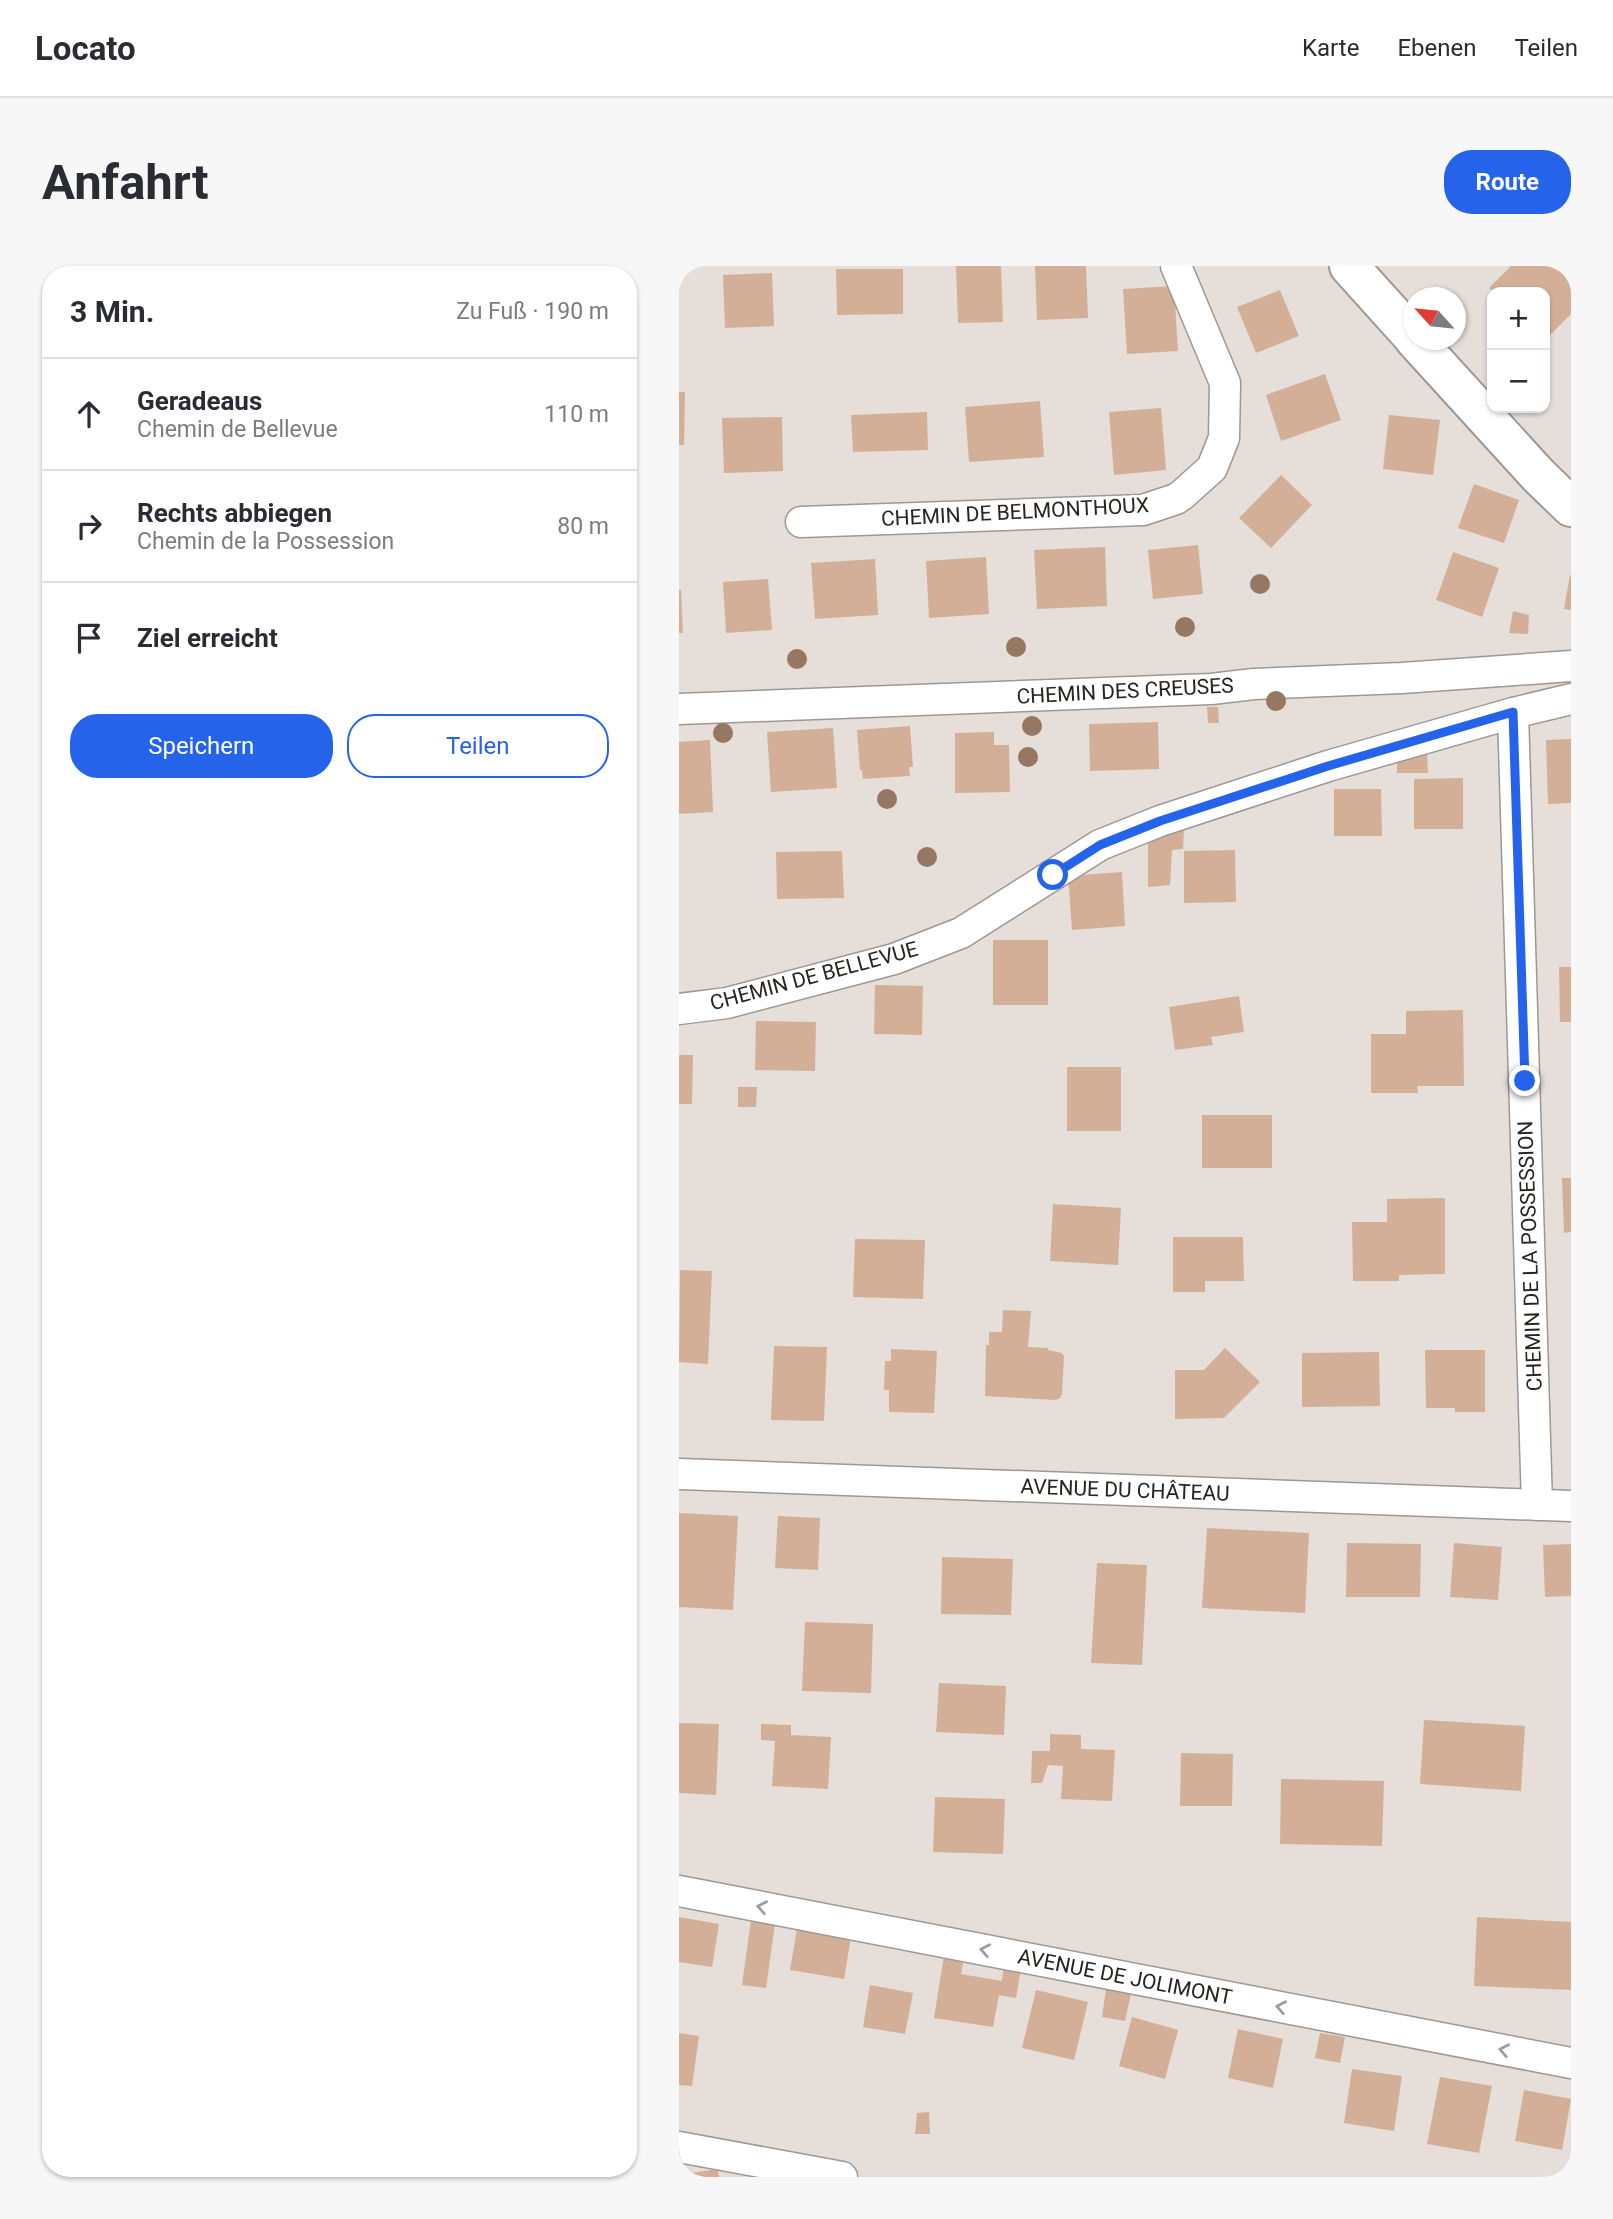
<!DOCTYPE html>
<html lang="de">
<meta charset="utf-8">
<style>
:root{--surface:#fff;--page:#f7f7f7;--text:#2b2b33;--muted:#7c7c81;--line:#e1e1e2;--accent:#2563eb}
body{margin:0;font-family:Roboto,sans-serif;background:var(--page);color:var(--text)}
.controls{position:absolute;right:21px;top:21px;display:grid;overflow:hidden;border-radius:14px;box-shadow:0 2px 5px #0004}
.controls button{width:63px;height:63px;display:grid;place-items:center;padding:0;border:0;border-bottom:2px solid var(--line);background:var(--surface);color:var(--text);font:35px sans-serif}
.compass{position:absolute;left:724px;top:21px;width:63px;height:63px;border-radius:50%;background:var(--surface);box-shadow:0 2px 5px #0004;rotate:297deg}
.stop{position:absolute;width:21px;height:21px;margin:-16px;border:5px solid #2563eb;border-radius:50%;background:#fff}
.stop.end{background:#2563eb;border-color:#fff;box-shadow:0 2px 7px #0008}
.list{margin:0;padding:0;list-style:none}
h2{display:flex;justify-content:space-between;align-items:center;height:91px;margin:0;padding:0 28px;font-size:30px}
h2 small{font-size:23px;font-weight:400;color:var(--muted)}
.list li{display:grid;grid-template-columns:46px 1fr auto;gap:21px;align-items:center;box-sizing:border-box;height:112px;padding:0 28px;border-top:2px solid var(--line)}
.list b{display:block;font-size:26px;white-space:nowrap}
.list p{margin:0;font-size:23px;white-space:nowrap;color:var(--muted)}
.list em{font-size:23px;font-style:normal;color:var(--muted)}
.actions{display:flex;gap:14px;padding:21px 28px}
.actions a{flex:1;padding:16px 0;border:2px solid var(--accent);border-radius:28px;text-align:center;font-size:24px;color:var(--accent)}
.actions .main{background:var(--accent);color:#fff}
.icon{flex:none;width:38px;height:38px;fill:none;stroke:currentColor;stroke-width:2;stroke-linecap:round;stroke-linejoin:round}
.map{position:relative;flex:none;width:892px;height:1911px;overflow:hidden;border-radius:28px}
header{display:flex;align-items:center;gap:42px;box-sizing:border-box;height:98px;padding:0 35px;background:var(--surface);border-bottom:2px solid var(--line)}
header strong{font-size:33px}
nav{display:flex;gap:38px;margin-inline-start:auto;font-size:24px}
.intro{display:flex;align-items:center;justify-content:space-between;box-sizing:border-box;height:168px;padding:0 42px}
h1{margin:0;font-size:49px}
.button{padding:18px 32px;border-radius:28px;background:var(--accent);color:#fff;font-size:24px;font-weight:700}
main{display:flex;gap:42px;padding:0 42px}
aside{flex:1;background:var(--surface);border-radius:28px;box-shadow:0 2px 5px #0004}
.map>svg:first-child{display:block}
.building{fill:#d4af98}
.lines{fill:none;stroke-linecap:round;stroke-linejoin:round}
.street-casing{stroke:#9e9792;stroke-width:33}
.secondary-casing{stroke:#9e9792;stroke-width:42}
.street{stroke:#fff;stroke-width:30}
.secondary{stroke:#fff;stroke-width:38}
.tree{fill:#957762}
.oneway{stroke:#9e9c9c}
.route{stroke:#2563eb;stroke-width:9}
.labels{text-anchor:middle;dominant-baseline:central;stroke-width:5;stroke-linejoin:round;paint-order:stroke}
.street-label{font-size:21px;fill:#272422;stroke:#fff}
</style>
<header>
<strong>Locato</strong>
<nav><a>Karte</a><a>Ebenen</a><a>Teilen</a></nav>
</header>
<div class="intro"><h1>Anfahrt</h1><a class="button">Route</a></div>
<main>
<aside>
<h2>3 Min.<small>Zu Fuß · 190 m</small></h2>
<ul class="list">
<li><svg class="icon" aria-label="ahead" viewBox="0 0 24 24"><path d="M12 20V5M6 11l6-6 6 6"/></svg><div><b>Geradeaus</b><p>Chemin de Bellevue</p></div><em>110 m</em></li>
<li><svg class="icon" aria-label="right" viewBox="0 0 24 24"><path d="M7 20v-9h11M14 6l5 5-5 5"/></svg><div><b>Rechts abbiegen</b><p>Chemin de la Possession</p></div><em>80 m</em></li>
<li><svg class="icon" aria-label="arrive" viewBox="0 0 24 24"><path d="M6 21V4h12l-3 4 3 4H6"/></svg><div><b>Ziel erreicht</b></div></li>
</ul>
<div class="actions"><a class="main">Speichern</a><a>Teilen</a></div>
</aside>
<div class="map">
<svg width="892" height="1911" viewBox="0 0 892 1911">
<rect width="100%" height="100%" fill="#e6ded9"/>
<g class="building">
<path d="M277,0H322L324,56L279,57Z"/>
<path d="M356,0H407L409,52L358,54Z"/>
<path d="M832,0H892V48L866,74V26H815L810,22Z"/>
<path d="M157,3H224V48L158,49Z"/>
<path d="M93,7L95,60L46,62L44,9Z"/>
<path d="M495,20L499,85L448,88L444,23Z"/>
<path d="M601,24L620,70L577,87L558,41Z"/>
<path d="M646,108L662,154L602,175L587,129Z"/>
<path d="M0,126H6L5,179H0Z"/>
<path d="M361,135L365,191L290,196L286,141Z"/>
<path d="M482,142L487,204L435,209L430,146Z"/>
<path d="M248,146L249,184L174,186L172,149Z"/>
<path d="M710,149L761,154L754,209L704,203Z"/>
<path d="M103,151L104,205L45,207L43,152Z"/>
<path d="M602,209L633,239L592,282L560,252Z"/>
<path d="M795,218L840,234L825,277L779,262Z"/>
<path d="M519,279L524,328L474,333L469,284Z"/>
<path d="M426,281L428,340L358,343L355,284Z"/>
<path d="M774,286L820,302L803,351L757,334Z"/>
<path d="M307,291L310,348L250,352L247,295Z"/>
<path d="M196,293L199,349L136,353L132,297Z"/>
<path d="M891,309H892V344L885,343Z"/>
<path d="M89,313L93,364L47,367L44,316Z"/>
<path d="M0,324H2L4,367H0Z"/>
<path d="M834,345L850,349L849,368L830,367Z"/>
<path d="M528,441H539L540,457H529Z"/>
<path d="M479,456L480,503L411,505L410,458Z"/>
<path d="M231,460L234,501H230L231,510L184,513L183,504H181L178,464Z"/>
<path d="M154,462L158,522L92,526L88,466Z"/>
<path d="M315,466V479H330L331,526L276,527V467Z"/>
<path d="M892,473V537L869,538L867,474Z"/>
<path d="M31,474L34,546L0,548V476Z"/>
<path d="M718,488H748L749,507H718Z"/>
<path d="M784,512V563H735V513Z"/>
<path d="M655,523H702L703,570H655Z"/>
<path d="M477,564H505L504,583L493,584L491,619L469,621V569Z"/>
<path d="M556,584L557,636L505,637V585Z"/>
<path d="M163,585L165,632L98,633L97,586Z"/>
<path d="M443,606L446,660L393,664L389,610Z"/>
<rect x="314" y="674" width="55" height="65"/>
<path d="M880,701H892V756H881Z"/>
<path d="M196,719L244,720L243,769L195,768Z"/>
<path d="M560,730L565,766L532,771L534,779L496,784L490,741Z"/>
<path d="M784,744L785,820H738L739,827H692V768H727V745Z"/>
<path d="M77,755L137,756L136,805L76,804Z"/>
<path d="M0,789H14L13,838H0Z"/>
<rect x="388" y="801" width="54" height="64"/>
<path d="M59,821H78L77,841H59Z"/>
<rect x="523" y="849" width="70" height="53"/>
<path d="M883,912H892V966L885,967Z"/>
<path d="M766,932V1008L720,1009V1015H674L673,956H708V933Z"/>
<path d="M374,938L442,942L439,999L371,995Z"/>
<path d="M494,971H564L565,1015H526V1026H494Z"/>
<path d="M176,973L246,974L244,1033L174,1031Z"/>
<path d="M1,1004L33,1005L29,1098L0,1096Z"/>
<path d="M324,1044L352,1045L349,1081L369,1082V1084L383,1087L385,1090L383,1128L381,1132L376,1134L306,1130L307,1079H310V1066H323Z"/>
<path d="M95,1080L148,1081L145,1155L92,1154Z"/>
<path d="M546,1082L581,1116L545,1152L496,1153V1104H525Z"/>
<path d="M212,1083L258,1085L255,1147L210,1146V1124H205L206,1095H212Z"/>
<path d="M746,1084H806V1146H776V1142H747Z"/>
<path d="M700,1086L701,1140L623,1141V1087Z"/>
<path d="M0,1247L59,1250L54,1344L0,1341Z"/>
<path d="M99,1250L141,1252L139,1304L96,1302Z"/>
<path d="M528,1262L630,1267L626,1347L523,1342Z"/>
<path d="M668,1277L742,1278L741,1331H667Z"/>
<path d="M775,1277L823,1281L819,1334L771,1331Z"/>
<path d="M892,1278V1330L866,1331L864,1279Z"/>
<path d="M263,1291L334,1293L332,1349L262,1348Z"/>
<path d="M418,1297L468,1299L463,1399L412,1397Z"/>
<path d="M126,1356L194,1358L192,1427L123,1425Z"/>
<path d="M260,1417L327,1420L325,1469L257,1466Z"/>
<path d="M745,1454L846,1460L842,1525L741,1518Z"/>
<path d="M0,1457L40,1458L37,1529L0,1527Z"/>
<path d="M82,1458L112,1459V1469L152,1471L149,1523L93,1520L96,1475L82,1474Z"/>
<path d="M371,1468L402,1469V1483L436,1484L433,1535L382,1533L384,1500L369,1499L363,1517H352L353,1485H371Z"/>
<path d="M502,1487L554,1488L553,1540H501Z"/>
<path d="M602,1513L705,1515L703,1580L601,1578Z"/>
<path d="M256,1531L326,1533L324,1588L254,1586Z"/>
<path d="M73,1647L97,1650L87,1722L63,1719Z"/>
<path d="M0,1651L40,1658L33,1701L0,1696Z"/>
<path d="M798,1651L892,1656V1724L795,1720Z"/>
<path d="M119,1657L173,1665L165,1713L111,1704Z"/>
<path d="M266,1683L286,1686L282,1708L323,1715L325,1699L342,1702L337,1732L320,1729L314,1761L255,1752Z"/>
<path d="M191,1719L234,1727L226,1768L184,1761Z"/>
<path d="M427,1723L452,1728L446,1755L423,1751Z"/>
<path d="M357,1724L409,1736L395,1794L343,1782Z"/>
<path d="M453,1751L499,1764L486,1813L440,1800Z"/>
<path d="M559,1763L604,1773L594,1822L549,1812Z"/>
<path d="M0,1767L20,1770L13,1820L0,1819Z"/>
<path d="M641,1767L666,1771L661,1797L636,1792Z"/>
<path d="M673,1803L723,1810L715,1865L665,1857Z"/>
<path d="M761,1811L813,1820L800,1887L748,1878Z"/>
<path d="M845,1824L892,1833L883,1884L836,1875Z"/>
<path d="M250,1846L251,1868H236L238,1847Z"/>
<path d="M39,1903L40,1911H13L12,1907Z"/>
</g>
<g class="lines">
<g class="street-casing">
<g id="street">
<path d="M122,256L464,244L497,233L503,229L533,202L545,172L546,117L497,0"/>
<path d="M0,443L532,423L575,418L723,412L892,400"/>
<path d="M834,447L858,1239"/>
<path d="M0,743L48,737L215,693L282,667L421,579L481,555L649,500L834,447L892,433"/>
<path d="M0,1208L892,1240"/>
<path d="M0,1625L892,1797"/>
<path d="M0,1881L163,1911"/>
</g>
</g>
<g class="secondary-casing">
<g id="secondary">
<path d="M670,0L734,71"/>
<path d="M736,74L859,209L892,241"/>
</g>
</g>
<use href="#street" class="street"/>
<use href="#secondary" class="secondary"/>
</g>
<g class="tree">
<circle cx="581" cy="318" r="10"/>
<circle cx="506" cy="361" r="10"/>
<circle cx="337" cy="381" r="10"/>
<circle cx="118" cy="393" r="10"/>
<circle cx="597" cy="435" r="10"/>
<circle cx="353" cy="460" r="10"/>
<circle cx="44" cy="467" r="10"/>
<circle cx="349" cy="491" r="10"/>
<circle cx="208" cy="533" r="10"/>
<circle cx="248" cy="591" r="10"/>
</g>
<defs><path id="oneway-chevron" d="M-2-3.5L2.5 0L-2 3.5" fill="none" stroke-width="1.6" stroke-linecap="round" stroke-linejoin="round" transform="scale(1.75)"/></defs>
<g class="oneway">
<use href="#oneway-chevron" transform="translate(83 1641) rotate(-169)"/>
<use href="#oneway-chevron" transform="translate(306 1684) rotate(-169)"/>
<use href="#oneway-chevron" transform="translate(602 1741) rotate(-169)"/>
<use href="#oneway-chevron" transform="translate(825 1784) rotate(-169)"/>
</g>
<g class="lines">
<path class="route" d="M374,609L421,579L481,555L649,500L834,446L846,815"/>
</g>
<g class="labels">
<g class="street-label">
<text transform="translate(336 246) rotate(-3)">CHEMIN DE BELMONTHOUX</text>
<text transform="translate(446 425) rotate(-3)">CHEMIN DES CREUSES</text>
<text transform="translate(135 710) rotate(-15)">CHEMIN DE BELLEVUE</text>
<text transform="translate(851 990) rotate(-92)">CHEMIN DE LA POSSESSION</text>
<text transform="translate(446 1224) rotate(2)">AVENUE DU CHÂTEAU</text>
<text transform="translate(446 1711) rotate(11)">AVENUE DE JOLIMONT</text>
</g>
</g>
</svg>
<div class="controls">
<button>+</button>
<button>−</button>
</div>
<svg class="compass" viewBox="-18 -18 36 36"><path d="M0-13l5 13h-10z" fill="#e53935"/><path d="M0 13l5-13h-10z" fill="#7c7c81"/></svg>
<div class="stop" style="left:374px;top:609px"></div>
<div class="stop end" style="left:846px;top:815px"></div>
</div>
</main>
